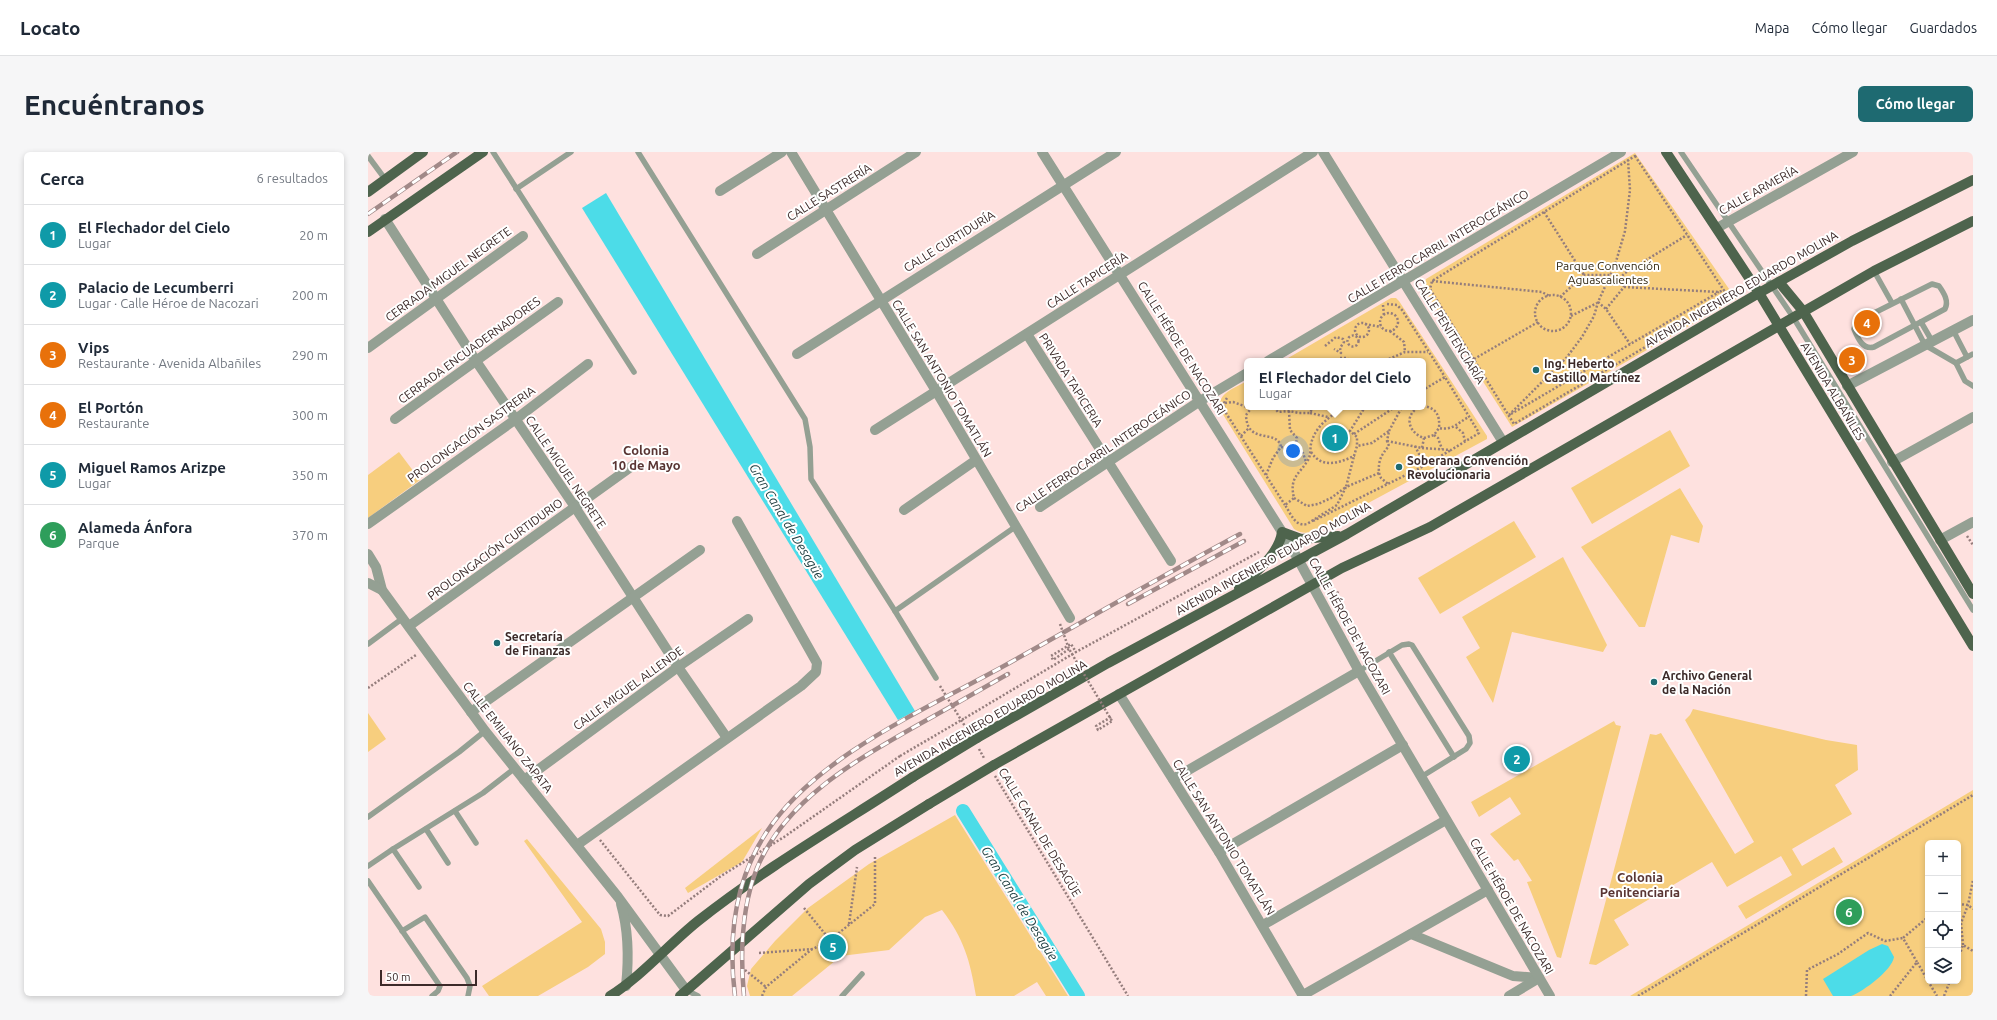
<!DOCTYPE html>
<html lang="es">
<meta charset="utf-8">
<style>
:root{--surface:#fff;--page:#f6f6f7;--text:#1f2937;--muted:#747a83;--line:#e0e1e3;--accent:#1e6a71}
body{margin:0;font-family:Ubuntu,sans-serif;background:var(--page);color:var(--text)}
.controls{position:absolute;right:12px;bottom:12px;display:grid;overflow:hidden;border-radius:6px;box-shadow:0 2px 6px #0003}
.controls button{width:36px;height:36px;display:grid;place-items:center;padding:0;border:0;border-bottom:1px solid var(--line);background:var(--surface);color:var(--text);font:20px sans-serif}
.scale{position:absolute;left:12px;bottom:10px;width:97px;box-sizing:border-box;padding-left:4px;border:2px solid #3c2a29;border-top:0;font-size:11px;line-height:14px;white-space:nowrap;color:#3c2a29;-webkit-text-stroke:3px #fff;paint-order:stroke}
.you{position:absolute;left:925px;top:299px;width:14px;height:14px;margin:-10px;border:3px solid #fff;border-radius:50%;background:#1a73e8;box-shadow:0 0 0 6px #1a73e833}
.badge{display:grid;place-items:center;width:26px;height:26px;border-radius:50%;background:var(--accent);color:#fff;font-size:13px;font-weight:700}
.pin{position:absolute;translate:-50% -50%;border:2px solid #fff;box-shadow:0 1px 4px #0006}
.popup{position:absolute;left:876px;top:206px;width:182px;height:52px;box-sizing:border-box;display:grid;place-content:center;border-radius:6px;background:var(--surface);filter:drop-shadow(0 1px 3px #0005);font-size:13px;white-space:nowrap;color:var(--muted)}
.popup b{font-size:15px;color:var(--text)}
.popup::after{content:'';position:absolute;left:50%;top:100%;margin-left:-8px;border:8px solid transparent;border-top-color:var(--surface)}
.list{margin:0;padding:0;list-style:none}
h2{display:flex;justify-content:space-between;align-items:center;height:52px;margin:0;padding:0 16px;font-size:17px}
h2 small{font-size:13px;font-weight:400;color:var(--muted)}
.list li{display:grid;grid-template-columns:26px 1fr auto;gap:12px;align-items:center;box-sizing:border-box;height:60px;padding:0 16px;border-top:1px solid var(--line)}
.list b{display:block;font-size:15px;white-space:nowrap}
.list p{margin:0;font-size:13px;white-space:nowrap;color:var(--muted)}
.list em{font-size:13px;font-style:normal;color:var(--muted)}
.icon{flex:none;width:22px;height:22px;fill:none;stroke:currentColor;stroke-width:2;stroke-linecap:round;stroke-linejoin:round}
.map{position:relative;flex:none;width:1605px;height:844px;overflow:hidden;border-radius:6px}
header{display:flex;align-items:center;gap:24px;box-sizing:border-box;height:56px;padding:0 20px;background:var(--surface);border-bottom:1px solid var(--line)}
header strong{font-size:19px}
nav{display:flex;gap:22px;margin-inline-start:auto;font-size:14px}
.intro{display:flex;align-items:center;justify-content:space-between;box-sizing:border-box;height:96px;padding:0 24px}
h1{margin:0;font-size:28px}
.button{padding:10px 18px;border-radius:6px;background:var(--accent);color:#fff;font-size:14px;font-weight:700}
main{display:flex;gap:24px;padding:0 24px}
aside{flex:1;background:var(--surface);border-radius:6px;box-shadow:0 2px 6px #0003}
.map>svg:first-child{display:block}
.green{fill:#f7ce7e;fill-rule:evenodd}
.water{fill:#4cdce8}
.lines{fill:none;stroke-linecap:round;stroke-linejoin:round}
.canal{stroke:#4cdce8;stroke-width:14}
.path{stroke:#947d7c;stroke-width:2.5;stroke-dasharray:2 2;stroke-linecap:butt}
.service{stroke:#94a093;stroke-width:5.5}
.minor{stroke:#94a093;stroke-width:10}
.tertiary{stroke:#94a093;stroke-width:10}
.primary{stroke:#4e644d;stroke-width:10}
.rail-casing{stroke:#a18988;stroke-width:4.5}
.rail{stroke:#fff;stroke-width:3;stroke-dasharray:9;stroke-linecap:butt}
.path-bridge{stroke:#947d7c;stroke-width:2.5;stroke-dasharray:2 2;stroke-linecap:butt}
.primary-bridge{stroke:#4e644d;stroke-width:10}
.poi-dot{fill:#1e6a71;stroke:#fff;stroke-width:1.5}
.labels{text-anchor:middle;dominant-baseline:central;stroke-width:4;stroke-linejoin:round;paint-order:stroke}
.street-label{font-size:12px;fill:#3c2a29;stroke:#fff}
.park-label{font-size:12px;fill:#332914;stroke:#fff}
.poi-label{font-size:12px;font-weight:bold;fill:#3c2a29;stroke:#fff;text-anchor:start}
.neighbourhood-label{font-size:13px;font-weight:bold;fill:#593533;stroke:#fff}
.water-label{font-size:13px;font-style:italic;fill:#244345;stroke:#fff}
</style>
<header>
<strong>Locato</strong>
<nav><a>Mapa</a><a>Cómo llegar</a><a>Guardados</a></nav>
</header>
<div class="intro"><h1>Encuéntranos</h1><a class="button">Cómo llegar</a></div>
<main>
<aside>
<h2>Cerca<small>6 resultados</small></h2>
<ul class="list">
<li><span class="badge" style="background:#0f9aa8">1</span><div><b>El Flechador del Cielo</b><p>Lugar</p></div><em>20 m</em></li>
<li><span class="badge" style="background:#0f9aa8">2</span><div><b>Palacio de Lecumberri</b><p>Lugar · Calle Héroe de Nacozari</p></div><em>200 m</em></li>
<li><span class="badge" style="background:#e8710a">3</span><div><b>Vips</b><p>Restaurante · Avenida Albañiles</p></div><em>290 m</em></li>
<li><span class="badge" style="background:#e8710a">4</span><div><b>El Portón</b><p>Restaurante</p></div><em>300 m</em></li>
<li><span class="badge" style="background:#0f9aa8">5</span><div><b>Miguel Ramos Arizpe</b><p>Lugar</p></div><em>350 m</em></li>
<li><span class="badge" style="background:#2e9e5b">6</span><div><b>Alameda Ánfora</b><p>Parque</p></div><em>370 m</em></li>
</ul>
</aside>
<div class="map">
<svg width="1605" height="844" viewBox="0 0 1605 844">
<rect width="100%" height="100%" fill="#fee1df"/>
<g class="green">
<path d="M1267,1L1368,147L1144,275L1056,137V132L1058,127Z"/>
<path d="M1023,146H1028L1031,149L1119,284V287L952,377C942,381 936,383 926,377L851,256C851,240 867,236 879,229V255H1055V209H915Z"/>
<path d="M1302,278L1322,314L1224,372L1203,336Z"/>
<path d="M31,300L52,328L0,366V323Z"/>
<path d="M1312,336L1335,374L1331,391L1303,383L1277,475H1271L1213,395Z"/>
<path d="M1146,369L1168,405L1072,462L1050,426Z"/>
<path d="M1195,405L1239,493L1235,500L1144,480L1125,551L1098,505L1112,496L1094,465Z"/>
<path d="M1325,557L1458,588L1489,593L1490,618L1467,633L1484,662L1424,697L1434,714L1466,695L1475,710L1378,767L1370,754L1424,723L1413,704L1359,735L1344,710L1246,768L1261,793L1228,813L1221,812L1282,582L1288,583L1293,581L1367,702L1386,690L1317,568L1322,563Z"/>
<path d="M0,561L18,587L0,600Z"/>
<path d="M1246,569L1248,573L1253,574L1193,806L1189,805L1159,730L1164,729L1150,707L1146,709L1122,682L1153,662L1142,645L1111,665L1103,650Z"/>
<path d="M1605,638V844H1262ZM1560,691H1590V829H1560Z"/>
<path d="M587,663L700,844H678L669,830L646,844H608C602,808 596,787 574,758L557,765L521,798L473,804L424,844H382L379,834L383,817L407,789L440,756L501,712Z"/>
<path d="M394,676L374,710L320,741L317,736Z"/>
<path d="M159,687L233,777L237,790V802L220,815L170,844H121L114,834L214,770L156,689Z"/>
</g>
<g class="water">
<path d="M238,41L547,559L530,568L214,56Z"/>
<path d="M1514,792L1520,794L1526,805C1524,818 1496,839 1483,844C1478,844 1470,844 1465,844L1455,827L1501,798Z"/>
</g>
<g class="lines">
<path class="canal" d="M595,659L710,844"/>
<g class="path">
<path d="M1267,4L1361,146L1146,272L1062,137L1064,129Z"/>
<path d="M1176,60L1216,123"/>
<path d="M1064,129L1174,140L1181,144"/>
<path d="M1256,135L1351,140L1356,138"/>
<circle cx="1185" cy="161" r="18"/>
<path d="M1192,145L1216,123H1243"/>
<path d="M1230,150L1238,157L1262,192"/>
<path d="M1019,152L1029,153L1034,158L1077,225"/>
<path d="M1015,153L1016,163"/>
<path d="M1238,157L1256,135L1254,124L1257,121L1319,83"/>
<circle cx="1021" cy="170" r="9"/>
<path d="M1203,164L1229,151"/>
<circle cx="994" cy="178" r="7"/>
<path d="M997,172L1013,175"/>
<path d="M1022,179L1036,190L1037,200"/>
<circle cx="985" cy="189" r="5.5"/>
<path d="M957,194L968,185L975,187L976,190L972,196L973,201L966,197"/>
<path d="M972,206H978L984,209"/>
<path d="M1106,207L1170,170"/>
<path d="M1009,209L1021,207L1037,200H1060"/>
<path d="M859,246L856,251V258L917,353"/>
<path d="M857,251L865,250L882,256"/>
<path d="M1055,254C1069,256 1072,264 1071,276C1085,279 1090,270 1101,265"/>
<path d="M884,255L878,263C879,294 909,276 913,295"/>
<path d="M906,255L910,260L921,259L931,261H942L945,255"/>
<path d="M978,255C963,263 947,274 943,292C942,297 943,303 940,308C931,323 921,325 926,346L917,353C923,362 927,375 939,372L969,353L978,335L1011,321C1010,309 1013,303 1021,294L1019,289L1021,279L1004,291L989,294"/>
<path d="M942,261L960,265"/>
<path d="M1143,262L1351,140"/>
<path d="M1141,263L1199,205L1214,185L1226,164L1230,150L1247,113L1257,79L1262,38L1260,8"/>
<path d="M1088,275L1095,281L1097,289"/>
<path d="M1021,279L1034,255"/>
<path d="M986,282L1027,255"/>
<path d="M1066,283L1070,286L1074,297"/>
<path d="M873,284L881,276"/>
<path d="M1056,286L1066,283L1071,276"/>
<path d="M1019,289L1054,296L1056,286C1041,281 1035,264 1051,255"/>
<path d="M1047,294L1051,302L1054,315"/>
<path d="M927,296L935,301L938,310"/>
<path d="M1054,296L1083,298L1111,281L1077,225L1055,238"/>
<path d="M943,300C954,317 971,311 986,304L989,294V285L982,279L997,255"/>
<path d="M1011,321L1013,326L1020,332"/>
<path d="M898,323L905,306L913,295L927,296L929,286L922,278L921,259"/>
<path d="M926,346L939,354L950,352L963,346L978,335L986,304"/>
<path d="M945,369L1054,315L1083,298"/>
<path d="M1599,384L1605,393"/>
<path d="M968,445L970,439"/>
<path d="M701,497L685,508L683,504L703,492L708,500"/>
<path d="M572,534L600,579"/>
<path d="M0,536L48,503"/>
<path d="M743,565L728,574L730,578L744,569"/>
<path d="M597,566L708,500L891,400"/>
<path d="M611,597L616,606"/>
<path d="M627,624L760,844"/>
<path d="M232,688L292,763L300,764L353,724L416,685L532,604"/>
<path d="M1590,752L1600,753L1605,757"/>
<path d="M436,756L462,788"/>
<path d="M481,772L489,715"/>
<path d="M1595,793L1593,771L1600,753L1605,728"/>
<path d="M391,801L445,797L462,788L507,752V704"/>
<path d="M1590,807L1595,793L1605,799"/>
<path d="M1549,810L1535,786L1560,765"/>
<path d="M377,818L398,835"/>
<path d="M1560,829L1569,844"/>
<path d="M394,844L398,835L444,797"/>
<path d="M1270,844L1605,643"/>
<path d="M1438,844L1439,818L1470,802L1500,781L1517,789L1535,786"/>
<path d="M1522,844L1549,810L1560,829"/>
<path d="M1576,844L1582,829"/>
</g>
<g class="service">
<path d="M125,0L266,220"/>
<path d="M270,0L437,267L442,295L443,327L527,459L647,375"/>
<path d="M1313,0L1425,165L1605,458"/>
<path d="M0,4L17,27"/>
<path d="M148,37L203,0"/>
<path d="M1506,119L1524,151"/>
<path d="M1564,132L1571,134C1576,141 1581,149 1577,157L1506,195C1495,198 1490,187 1486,177L1488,170Z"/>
<path d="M1533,147L1557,193L1588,211L1597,229L1605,234"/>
<path d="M1553,170L1564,189"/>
<path d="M1585,178L1599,205"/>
<path d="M1588,211L1605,202"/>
<path d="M527,459L568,526"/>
<path d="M0,492L35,466"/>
<path d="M1021,500L1086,605"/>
<path d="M991,519L1034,493L1041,492L1044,493L1101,584L1102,591L1098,597L1053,625"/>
<path d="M87,659L108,691"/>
<path d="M0,665L91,600L117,579"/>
<path d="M58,677L80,711"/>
<path d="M0,714L25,697"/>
<path d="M0,729L72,834L70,839L64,844"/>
<path d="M51,735L25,697L115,641L147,616"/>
<path d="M34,779L57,765L99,826L102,834L100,844"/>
<path d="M318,838L330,844"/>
<path d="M474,844L494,822"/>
</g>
<g class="minor">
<path d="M423,0L568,239L702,466"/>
<path d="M674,0L914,380L930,407"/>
<path d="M955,0L1135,290"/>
<path d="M352,39L414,0"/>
<path d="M17,67L108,209L207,355L310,515L359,586"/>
<path d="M1349,76L1485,0"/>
<path d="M389,102L548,0"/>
<path d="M659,182L803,409"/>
<path d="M0,196L155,84"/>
<path d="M429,202L748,0"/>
<path d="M900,209L1253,0"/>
<path d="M1479,234L1605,168"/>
<path d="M27,267L190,150"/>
<path d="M507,278L945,0"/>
<path d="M1524,310L1605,265"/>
<path d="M672,355L832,249L879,221"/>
<path d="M536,358L608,308"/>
<path d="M0,372L148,267L220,212"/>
<path d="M1572,388L1605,370"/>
<path d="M41,474L267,312"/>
<path d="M103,560L332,398"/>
<path d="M805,627L991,519"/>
<path d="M156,628L310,515L380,467"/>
<path d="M209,693L433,534L448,520L449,511L369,369"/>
<path d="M851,700L1035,593"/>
<path d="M895,773L1078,668"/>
<path d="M1043,782L1145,824L1171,826"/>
<path d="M935,843L1120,738"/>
<path d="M1141,844L1171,826"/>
</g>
<g class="tertiary">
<path d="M0,402L8,415L14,438L57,497L117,579L250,745L318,838"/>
<path d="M930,407L991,519L1182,844"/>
<path d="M0,431L14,438"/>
<path d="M751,542L851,700L935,844"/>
<path d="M253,752C261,780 261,806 258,834"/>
</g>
<g class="primary">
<path d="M1298,0L1391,141L1605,494"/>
<path d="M0,40L55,0"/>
<path d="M0,80L115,0"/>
<path d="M1411,130L1435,159L1605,442"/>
<path d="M871,436C887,420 911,403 914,380L933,387L970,384"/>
<path d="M609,586L740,511L979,382L1391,141L1484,89L1605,28"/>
<path d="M626,613L974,416L1062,375L1506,119L1605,69"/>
<path d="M242,844C274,824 300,793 330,769C397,716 473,672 545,625"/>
<path d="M312,844L441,732L487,698L561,652"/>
</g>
<g class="rail-casing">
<g id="rail">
<path d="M0,62L89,0"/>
<path d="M760,452L876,389"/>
<path d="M367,844C360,788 366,730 398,681C447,605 556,558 634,515C713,471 792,425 872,382"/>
<path d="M376,844C372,801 373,757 389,716C418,647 487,609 548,574C579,557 610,539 640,522"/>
</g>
</g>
<use href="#rail" class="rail"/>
<g class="path-bridge">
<path d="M692,472L701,497L744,569"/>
<path d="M532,604L597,566"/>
</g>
<g class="primary-bridge">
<path d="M545,625L609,586"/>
<path d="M561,652L626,613"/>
</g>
</g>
<g class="poi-dot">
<circle cx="1168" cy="218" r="4"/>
<circle cx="1031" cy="315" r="4"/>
<circle cx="129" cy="491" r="4"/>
<circle cx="1286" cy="530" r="4"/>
</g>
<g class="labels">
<g class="street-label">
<text transform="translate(1390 38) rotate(-29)">CALLE ARMERÍA</text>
<text transform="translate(461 40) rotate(-32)">CALLE SASTRERÍA</text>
<text transform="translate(581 89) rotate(-32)">CALLE CURTIDURÍA</text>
<text transform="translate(1070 94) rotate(-31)">CALLE FERROCARRIL INTEROCEÁNICO</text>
<text transform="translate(80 122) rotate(-36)">CERRADA MIGUEL NEGRETE</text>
<text transform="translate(719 128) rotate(-33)">CALLE TAPICERÍA</text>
<text transform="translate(1373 137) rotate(-30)">AVENIDA INGENIERO EDUARDO MOLINA</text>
<text transform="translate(1082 179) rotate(58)">CALLE PENITENCIARÍA</text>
<text transform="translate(814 196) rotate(58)">CALLE HÉROE DE NACOZARI</text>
<text transform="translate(101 198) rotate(-36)">CERRADA ENCUADERNADORES</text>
<text transform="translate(574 226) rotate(59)">CALLE SAN ANTONIO TOMATLÁN</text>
<text transform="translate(703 228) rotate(58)">PRIVADA TAPICERIA</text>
<text transform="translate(1465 239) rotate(59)">AVENIDA ALBAÑILES</text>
<text transform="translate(103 282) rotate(-36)">PROLONGACIÓN SASTRERIA</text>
<text transform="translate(735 299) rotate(-34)">CALLE FERROCARRIL INTEROCEÁNICO</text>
<text transform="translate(198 320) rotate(56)">CALLE MIGUEL NEGRETE</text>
<text transform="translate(127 397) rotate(-36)">PROLONGACIÓN CURTIDURIO</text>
<text transform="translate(905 406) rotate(-29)">AVENIDA INGENIERO EDUARDO MOLINA</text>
<text transform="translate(982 474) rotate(61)">CALLE HÉROE DE NACOZARI</text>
<text transform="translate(260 536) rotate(-36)">CALLE MIGUEL ALLENDE</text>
<text transform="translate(622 566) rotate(-30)">AVENIDA INGENIERO EDUARDO MOLINA</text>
<text transform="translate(140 585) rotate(52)">CALLE EMILIANO ZAPATA</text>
<text transform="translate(672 680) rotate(59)">CALLE CANAL DE DESAGÜE</text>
<text transform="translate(856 685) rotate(58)">CALLE SAN ANTONIO TOMATLÁN</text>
<text transform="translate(1144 754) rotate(60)">CALLE HÉROE DE NACOZARI</text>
</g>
<g class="park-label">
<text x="1240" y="113">Parque Convención<tspan x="1240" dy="14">Aguascalientes</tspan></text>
</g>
<g class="poi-label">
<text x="1176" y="211">Ing. Heberto<tspan x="1176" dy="14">Castillo Martínez</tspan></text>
<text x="1039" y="308">Soberana Convención<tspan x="1039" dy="14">Revolucionaria</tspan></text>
<text x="137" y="484">Secretaría<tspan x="137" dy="14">de Finanzas</tspan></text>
<text x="1294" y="523">Archivo General<tspan x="1294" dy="14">de la Nación</tspan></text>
</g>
<g class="neighbourhood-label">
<text x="278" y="298">Colonia<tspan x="278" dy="15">10 de Mayo</tspan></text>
<text x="1272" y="725">Colonia<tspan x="1272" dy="15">Penitenciaría</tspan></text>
</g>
<g class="water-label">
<text transform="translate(419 369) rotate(59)">Gran Canal de Desagüe</text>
<text transform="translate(652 751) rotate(58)">Gran Canal de Desagüe</text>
</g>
</g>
</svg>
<div class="controls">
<button>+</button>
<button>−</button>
<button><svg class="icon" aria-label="locate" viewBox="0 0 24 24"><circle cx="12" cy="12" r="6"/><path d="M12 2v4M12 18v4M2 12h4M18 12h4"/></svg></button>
<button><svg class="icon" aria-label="layers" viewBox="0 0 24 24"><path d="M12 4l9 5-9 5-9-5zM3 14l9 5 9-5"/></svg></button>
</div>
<div class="scale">50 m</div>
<div class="you"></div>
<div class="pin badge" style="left:967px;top:286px;background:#0f9aa8">1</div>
<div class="popup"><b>El Flechador del Cielo</b>Lugar</div>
<div class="pin badge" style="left:1149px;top:607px;background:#0f9aa8">2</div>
<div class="pin badge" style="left:1484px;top:208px;background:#e8710a">3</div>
<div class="pin badge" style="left:1499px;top:171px;background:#e8710a">4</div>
<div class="pin badge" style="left:465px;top:795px;background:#0f9aa8">5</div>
<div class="pin badge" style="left:1481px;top:760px;background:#2e9e5b">6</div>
</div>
</main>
